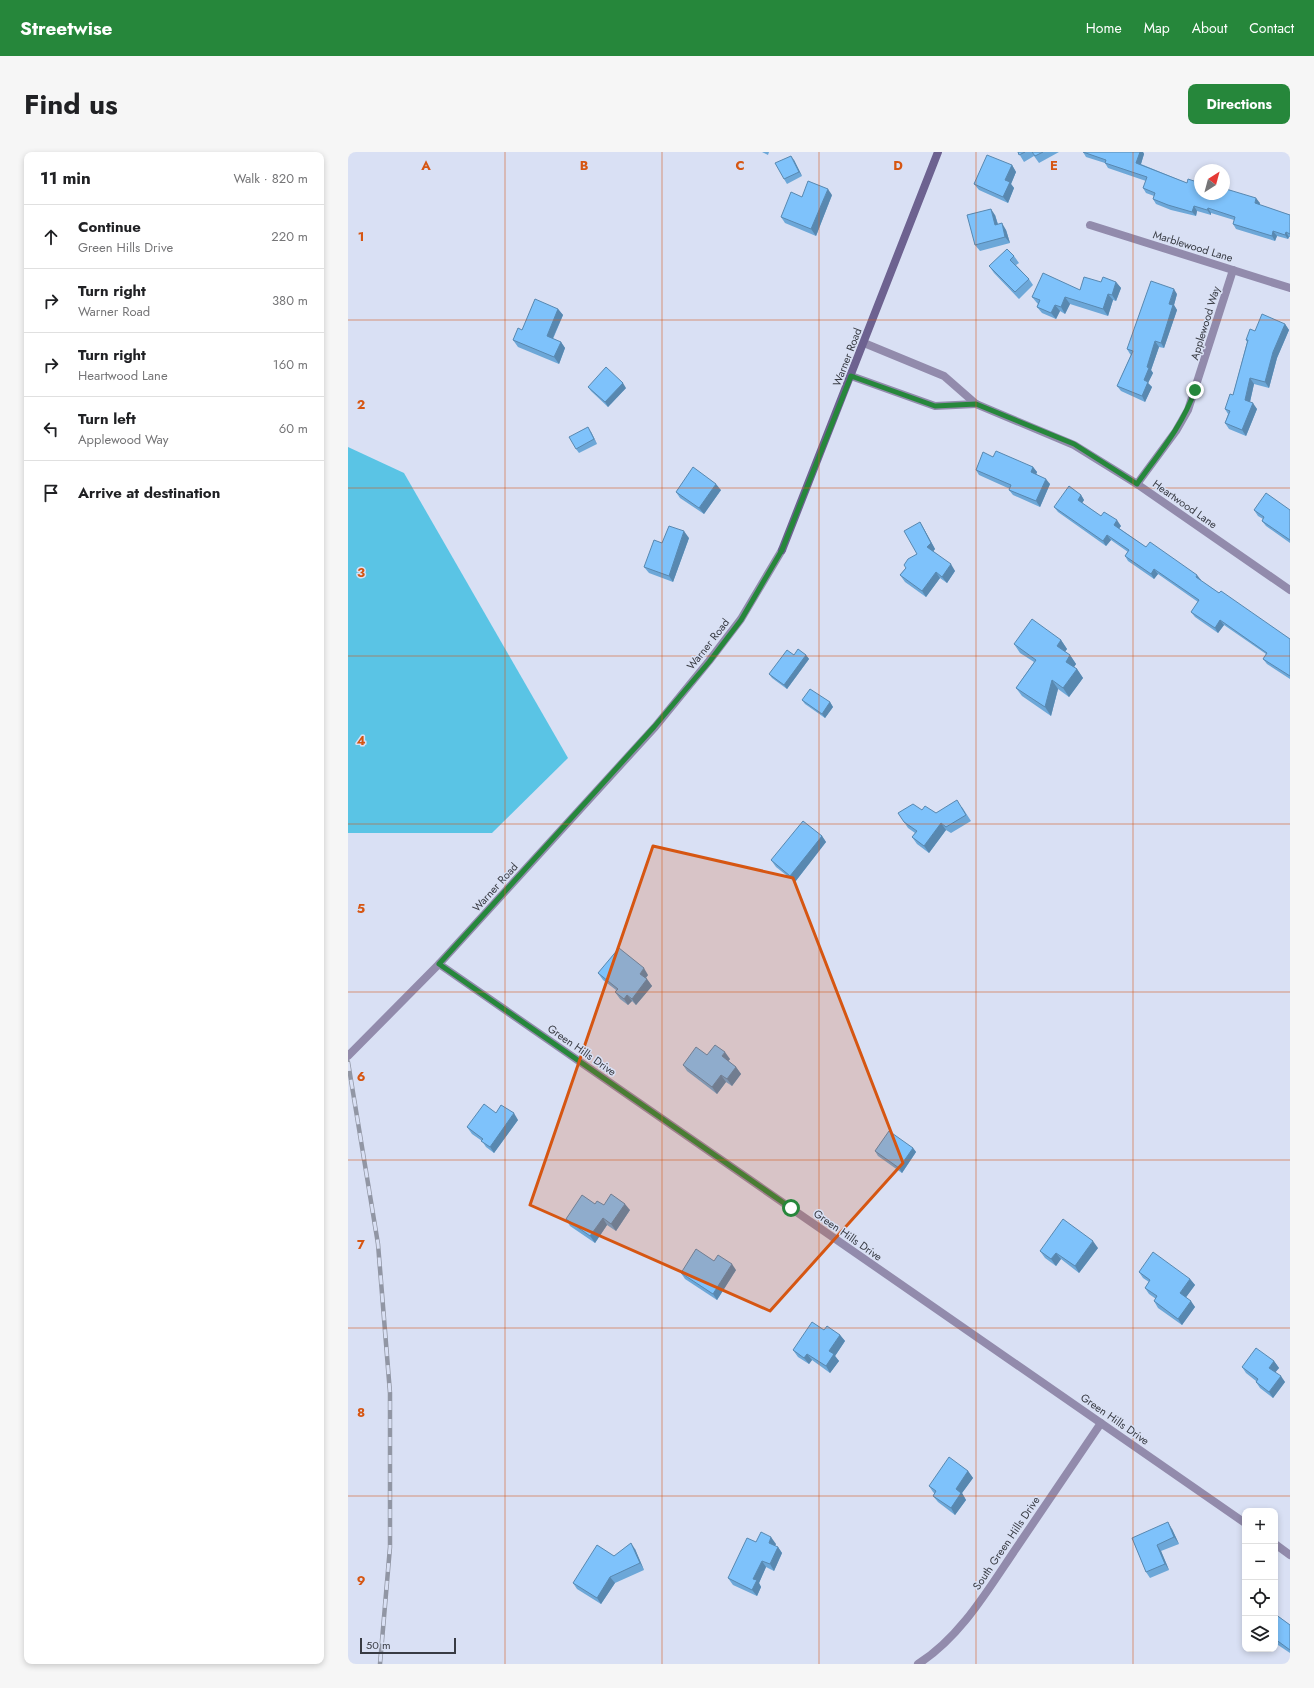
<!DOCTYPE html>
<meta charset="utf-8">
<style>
:root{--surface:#fff;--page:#f6f6f6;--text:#202124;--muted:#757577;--line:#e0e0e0;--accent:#26873b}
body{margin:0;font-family:Jost,sans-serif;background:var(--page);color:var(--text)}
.controls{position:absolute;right:12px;bottom:12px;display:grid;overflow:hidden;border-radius:8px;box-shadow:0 2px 6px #0003}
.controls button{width:36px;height:36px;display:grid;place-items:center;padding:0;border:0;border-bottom:1px solid var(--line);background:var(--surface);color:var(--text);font:20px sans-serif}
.compass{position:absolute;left:846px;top:12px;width:36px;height:36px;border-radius:50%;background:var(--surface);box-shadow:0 2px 6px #0003;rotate:36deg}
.scale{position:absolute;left:12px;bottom:10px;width:96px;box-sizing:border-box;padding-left:4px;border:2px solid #383b43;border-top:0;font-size:11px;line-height:14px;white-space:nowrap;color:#383b43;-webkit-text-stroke:3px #d9e0f4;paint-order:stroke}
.stop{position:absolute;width:12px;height:12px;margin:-9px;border:3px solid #26873b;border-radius:50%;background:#fff}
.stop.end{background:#26873b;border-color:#fff;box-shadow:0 1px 4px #0008}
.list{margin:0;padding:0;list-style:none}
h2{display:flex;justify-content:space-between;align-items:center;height:52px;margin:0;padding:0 16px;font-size:17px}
h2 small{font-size:13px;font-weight:400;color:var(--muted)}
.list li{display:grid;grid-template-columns:26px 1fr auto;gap:12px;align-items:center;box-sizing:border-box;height:64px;padding:0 16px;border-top:1px solid var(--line)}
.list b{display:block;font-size:15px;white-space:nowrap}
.list p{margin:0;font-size:13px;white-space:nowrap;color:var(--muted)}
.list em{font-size:13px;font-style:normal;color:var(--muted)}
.icon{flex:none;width:22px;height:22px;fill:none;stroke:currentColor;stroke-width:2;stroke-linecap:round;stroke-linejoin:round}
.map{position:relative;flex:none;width:942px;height:1512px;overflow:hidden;border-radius:8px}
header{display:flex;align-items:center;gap:24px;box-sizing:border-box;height:56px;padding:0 20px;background:var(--accent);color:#fff}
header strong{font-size:19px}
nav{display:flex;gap:22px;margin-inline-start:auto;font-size:14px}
.intro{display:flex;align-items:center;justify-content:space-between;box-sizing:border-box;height:96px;padding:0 24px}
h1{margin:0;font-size:28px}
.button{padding:10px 18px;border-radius:8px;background:var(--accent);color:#fff;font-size:14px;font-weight:700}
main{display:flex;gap:24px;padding:0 24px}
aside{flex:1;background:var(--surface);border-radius:8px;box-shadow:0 2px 6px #0003}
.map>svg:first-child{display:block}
.water{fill:#5ac4e5}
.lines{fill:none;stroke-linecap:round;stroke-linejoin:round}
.street{stroke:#928bac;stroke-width:8}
.secondary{stroke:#6d6290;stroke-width:8}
.rail-casing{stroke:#9196a4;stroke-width:4.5}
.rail{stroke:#d9e0f4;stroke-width:3;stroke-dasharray:9;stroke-linecap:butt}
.wall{fill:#6ca7d8}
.shaded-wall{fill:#5888b0}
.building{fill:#7ec2fb;stroke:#5888b0}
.route{stroke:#26873b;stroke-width:5}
.marked{fill:#d65612;fill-opacity:0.2;stroke:#d65612;stroke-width:3;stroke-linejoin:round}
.grid{fill:none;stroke:#d65612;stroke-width:1;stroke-opacity:0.55}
.labels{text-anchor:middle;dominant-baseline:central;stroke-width:3;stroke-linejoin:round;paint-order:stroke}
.street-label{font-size:11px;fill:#383b43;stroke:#d9e0f4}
.grid-label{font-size:13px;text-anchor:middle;font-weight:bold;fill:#d65612;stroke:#d9e0f4;stroke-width:3;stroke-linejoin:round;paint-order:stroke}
</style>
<header>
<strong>Streetwise</strong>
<nav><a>Home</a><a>Map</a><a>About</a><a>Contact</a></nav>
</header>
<div class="intro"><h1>Find us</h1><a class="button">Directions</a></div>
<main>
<aside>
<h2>11 min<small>Walk · 820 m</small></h2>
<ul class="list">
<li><svg class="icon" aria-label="ahead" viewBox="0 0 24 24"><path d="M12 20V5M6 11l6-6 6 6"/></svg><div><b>Continue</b><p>Green Hills Drive</p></div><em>220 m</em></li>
<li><svg class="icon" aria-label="right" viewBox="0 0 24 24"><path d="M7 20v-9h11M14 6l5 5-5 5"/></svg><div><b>Turn right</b><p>Warner Road</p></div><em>380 m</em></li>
<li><svg class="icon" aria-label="right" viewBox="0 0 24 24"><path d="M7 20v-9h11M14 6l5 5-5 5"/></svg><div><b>Turn right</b><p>Heartwood Lane</p></div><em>160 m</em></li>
<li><svg class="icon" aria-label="left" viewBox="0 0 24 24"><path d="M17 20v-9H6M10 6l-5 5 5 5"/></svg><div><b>Turn left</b><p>Applewood Way</p></div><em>60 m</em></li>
<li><svg class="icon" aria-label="arrive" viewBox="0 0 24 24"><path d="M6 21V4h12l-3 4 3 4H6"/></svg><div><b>Arrive at destination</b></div></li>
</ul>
</aside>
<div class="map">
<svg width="942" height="1512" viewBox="0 0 942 1512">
<rect width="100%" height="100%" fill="#d9e0f4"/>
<path class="water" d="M0,295L56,321L220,606L144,681H0Z"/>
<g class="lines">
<g class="street">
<path d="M742,73L942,136"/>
<path d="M516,191L596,224L628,252L726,293L789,332L942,438"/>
<path d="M503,224L587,254L628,252"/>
<path d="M789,332L828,279L840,258L885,118"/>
<path d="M91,812L897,1371"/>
<path d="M0,904L91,812L307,575L361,509L393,467L434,398"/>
<path d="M927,1392L942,1403"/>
<path d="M570,1512C613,1485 641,1436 669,1395C697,1354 725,1313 753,1271"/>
</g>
<path class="secondary" d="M434,398L590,0"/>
<g class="rail-casing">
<path id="rail" d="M0,910L30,1092L42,1241V1395L32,1512"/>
</g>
<use href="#rail" class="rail"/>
</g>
<g class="wall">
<path d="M414,0H421L420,3Z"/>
<path d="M670,0H711L691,11L686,4L676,10Z"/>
<path d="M735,0H795L796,2L793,12L839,31L912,51L911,53L942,63V85H941L940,87L929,84L927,89L888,77L885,72L886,68L863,61V63L849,59L848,64L823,58L808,52L805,47L806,44L798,41L795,36L798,29L760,16L757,11L738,5Z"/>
<path d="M446,8L454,24L439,32L436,27Z"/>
<path d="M664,13L668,20L663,32L666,36L660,51L631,38L626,32Z"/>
<path d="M484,43L468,84L437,71L433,65Z"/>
<path d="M647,63L650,72L658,78L662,91L632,99L627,93Z"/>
<path d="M666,104L671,111L668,113L681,127L685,133L671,147L646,121L641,114Z"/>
<path d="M753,130H768L773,136L768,149L765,148L760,164L722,152L717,162L712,159L708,167L694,161L689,155L690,152L689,151L684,145L732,138Z"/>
<path d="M829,142L826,153L829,158L816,196L811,195L803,218L805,221L800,231L804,235L797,250L773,239L769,234L783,203L782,202L779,197Z"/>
<path d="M210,157L215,163L205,187L213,190L217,196L211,212L170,195L165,188L174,178Z"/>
<path d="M937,172L941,178L929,206L921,236L906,232L902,250L909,257L898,284L881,277L877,271L880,262L877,257L885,243L899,190L898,188L907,179Z"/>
<path d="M240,235L278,236L260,255L243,239Z"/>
<path d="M243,280L249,292L231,301L228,297Z"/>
<path d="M645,305L685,315L689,320L688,322L702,332L692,355L665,343L661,338L662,337L631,323L628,318Z"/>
<path d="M373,338L356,362L332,346L328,340Z"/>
<path d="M733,343L736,348L734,351L753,364L773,374L771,376L798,395L853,428H852L871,441L942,487V527L919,512L915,507L918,502L876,473L870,481L847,465L843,460L850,450L810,422L806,427L780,409L777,404L780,400L763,388L758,394L710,360L706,355Z"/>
<path d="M906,358H942V391L918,374L914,369L915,367L910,364Z"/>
<path d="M572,370L576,377L587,397L585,399L607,419L599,431L592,426L578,445L557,430L552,423L569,402Z"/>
<path d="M341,386L325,430L301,421L296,415L314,391Z"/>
<path d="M713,488L719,497L717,500L722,503L728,512L726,515L729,517L735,526L721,545L710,537L703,564L674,544L668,536L686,510L672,501L666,492Z"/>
<path d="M458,503L461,507L439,537L424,526L421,522Z"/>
<path d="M454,548L482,550L485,555L477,566L457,552Z"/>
<path d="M614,655L623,669L603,681L598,678L581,701L569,692L564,685L567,681L560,676L556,670L574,658L588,661Z"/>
<path d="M474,684L478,690L447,730L428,715L423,708Z"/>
<path d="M250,821L300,823L298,826L304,834L288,853L284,849L280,853L272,847L267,840L268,838L255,828Z"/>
<path d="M359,903L382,907L380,909L388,915L393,922L384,934L378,930L369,942L339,919L335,913Z"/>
<path d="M148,961L170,968L146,1001L138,995L134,989L124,982L119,975Z"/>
<path d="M565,996L568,1000L554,1021L530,1004L527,999Z"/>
<path d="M247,1052L256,1053L282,1058L268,1079L259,1073L247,1091L222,1074L218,1067Z"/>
<path d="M750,1096L731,1121L713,1107L708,1114L697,1106L692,1099Z"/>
<path d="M388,1118L369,1148L337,1127L333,1121Z"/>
<path d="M791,1120L842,1127L847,1133L838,1145L847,1155L834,1173L810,1156L806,1149L808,1147L801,1142L797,1136L801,1130L795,1126Z"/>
<path d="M476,1178L492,1183L497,1189L487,1204L491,1209L482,1221L464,1208L461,1212L450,1205L445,1198Z"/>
<path d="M926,1209L931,1216L927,1220L937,1230L925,1246L912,1236L908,1230V1229L898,1221L894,1215Z"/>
<path d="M620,1319L625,1326L614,1341L618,1348L607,1363L590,1350L585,1344L587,1342L585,1340L581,1334Z"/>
<path d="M824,1377L831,1392L813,1399L821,1418L802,1426L798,1420L784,1386Z"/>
<path d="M408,1390L428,1392L427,1394L430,1395L434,1401L426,1419L418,1415L411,1431L413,1435L409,1444L385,1433L380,1426Z"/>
<path d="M287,1397L296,1418L267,1431L253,1452L229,1437L225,1431L266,1404Z"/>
<path d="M927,1462L942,1473V1501L927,1491Z"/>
</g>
<g class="shaded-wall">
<path d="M792,0H795L796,2L792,15L788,11Z"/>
<path d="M443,4L446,8L454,24L451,20Z"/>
<path d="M664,13L668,20L663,32L666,36L660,51L655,45L657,28Z"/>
<path d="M480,37L484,43L468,84L463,77Z"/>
<path d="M908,46L912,51L910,56L907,51Z"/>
<path d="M846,54L849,59L848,64L844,60Z"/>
<path d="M860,56L863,61V63L859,58Z"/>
<path d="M643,57L647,63L652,80L647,73Z"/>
<path d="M654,71L658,78L662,91L657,85Z"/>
<path d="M925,79L929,84L927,89L924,84Z"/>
<path d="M938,80L941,85L940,87L937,83Z"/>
<path d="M768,130L773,136L768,149L764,143Z"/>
<path d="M826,137L829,142L826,153L829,158L816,196L813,191L821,152Z"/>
<path d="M760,142L765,148L760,164L755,157Z"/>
<path d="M717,145L722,152L717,162L713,155Z"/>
<path d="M707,153L712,159L708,167L703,161Z"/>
<path d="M210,157L215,163L203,190L199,184Z"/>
<path d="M937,172L941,178L929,206L921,236L917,230L925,200Z"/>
<path d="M807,189L811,195L803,218L805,221L800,231L804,235L797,250L794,244L796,228L799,215Z"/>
<path d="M213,190L217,196L211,212L206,205Z"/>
<path d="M902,226L906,232L901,254L897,248Z"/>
<path d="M275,231L278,236L260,255L257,250Z"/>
<path d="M905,251L909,257L898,284L894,278Z"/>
<path d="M240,275L243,280L249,292L246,287Z"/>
<path d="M685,315L689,320L687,326L683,320Z"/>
<path d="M698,327L702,332L692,355L688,349Z"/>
<path d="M368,332L373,338L356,362L351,356Z"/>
<path d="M733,343L736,348L733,353L730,348Z"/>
<path d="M769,368L773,374L770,378L766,373Z"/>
<path d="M572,370L576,377L587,397L584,401L579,395Z"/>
<path d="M336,379L341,386L325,430L321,424Z"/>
<path d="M759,383L763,388L758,394L755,389Z"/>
<path d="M603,412L607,419L599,431L594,425Z"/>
<path d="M806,417L810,422L806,427L803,422Z"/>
<path d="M588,420L592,426L578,445L574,439Z"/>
<path d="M849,423L853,428L851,430L848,425Z"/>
<path d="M872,468L876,473L870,481L867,476Z"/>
<path d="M713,488L719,497L715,502L709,494Z"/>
<path d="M458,503L461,507L439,537L436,533Z"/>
<path d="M722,503L728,512L724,518L718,510Z"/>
<path d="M729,517L735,526L721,545L715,536Z"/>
<path d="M704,528L710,537L703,564L697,555Z"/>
<path d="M482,550L485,555L477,566L474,562Z"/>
<path d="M593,671L598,678L581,701L576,694Z"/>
<path d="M474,684L478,690L447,730L442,724Z"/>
<path d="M296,816L300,823L296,828L292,822Z"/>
<path d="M299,827L304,834L288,853L284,847Z"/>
<path d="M279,843L284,849L280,853L276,847Z"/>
<path d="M377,900L382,907L379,911L374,904Z"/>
<path d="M388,915L393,922L384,934L379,927Z"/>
<path d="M373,923L378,930L369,942L364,935Z"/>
<path d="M166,961L170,968L146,1001L142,995Z"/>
<path d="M565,996L568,1000L554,1021L551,1016Z"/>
<path d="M277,1052L282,1058L268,1079L263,1072Z"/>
<path d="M255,1066L259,1073L247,1091L242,1084Z"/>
<path d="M745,1089L750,1096L731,1121L727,1114Z"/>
<path d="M708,1101L713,1107L708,1114L703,1107Z"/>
<path d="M384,1112L388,1118L369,1148L365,1142Z"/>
<path d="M842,1127L847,1133L836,1148L832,1141Z"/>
<path d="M843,1149L847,1155L834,1173L830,1167Z"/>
<path d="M492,1183L497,1189L487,1204L491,1209L482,1221L478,1214L481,1199Z"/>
<path d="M459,1202L464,1208L461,1212L456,1206Z"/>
<path d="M926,1209L931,1216L926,1222L921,1216Z"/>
<path d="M933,1224L937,1230L925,1246L921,1240Z"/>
<path d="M620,1319L625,1326L614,1341L618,1348L607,1363L603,1356L608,1337Z"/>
<path d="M820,1370L824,1377L831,1392L826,1385Z"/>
<path d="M423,1385L428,1392L425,1397L421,1391Z"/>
<path d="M283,1391L287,1397L296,1418L292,1411Z"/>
<path d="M809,1393L813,1399L821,1418L817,1412Z"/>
<path d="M430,1395L434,1401L426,1419L422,1412Z"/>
<path d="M414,1409L418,1415L411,1431L413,1435L409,1444L404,1438L405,1427Z"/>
<path d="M262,1425L267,1431L253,1452L249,1446Z"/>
</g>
<g class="building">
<path d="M670,0H677L671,3Z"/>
<path d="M684,0H695L687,4Z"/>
<path d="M735,0H792L788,11L839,31L840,27L852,31V42H876V38H878V37L908,46L907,51L942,63V82L938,80L937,83L925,79L924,84L885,72L887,65L860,56L859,58L846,54L844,60L820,53L805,47L807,41L795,36L799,25L757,11L758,8Z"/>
<path d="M639,3L664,13L657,28L662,30L655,45L626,32Z"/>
<path d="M443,4L451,20L436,27L427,11Z"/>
<path d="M460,29L480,37L463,77L433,65L443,40L454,45Z"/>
<path d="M643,57L647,73L654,71L657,85L627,93L619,63Z"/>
<path d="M659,97L666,104L662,108L681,127L667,140L641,114Z"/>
<path d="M695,121L732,138L736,125L753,130L755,125L768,130L764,143L760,142L755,157L717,145L713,155L707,153L703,161L689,155L692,148L684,145Z"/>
<path d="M803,129L826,137L821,152L825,153L813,191L807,189L799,215L801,216L796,228L800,230L794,244L769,234L785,199L779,197Z"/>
<path d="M187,147L210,157L199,184L213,190L206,205L165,188L170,176L174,178Z"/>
<path d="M914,162L937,172L925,200L917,230L902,226L897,248L905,251L894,278L877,271L882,259L877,257L882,242L885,243L900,188H898L902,177L907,179Z"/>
<path d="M258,215L275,231L257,250L240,235Z"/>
<path d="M240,275L246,287L228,297L221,285Z"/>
<path d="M648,299L685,315L683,320L698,327L688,349L661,338L663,333L628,318L635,300L645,305Z"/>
<path d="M345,315L368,332L351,356L328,340Z"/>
<path d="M721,334L733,343L730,348L753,364L756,360L769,368L766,373L776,380L798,395L802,390L849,423L848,425L871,441L873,439L942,487V524L915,507L919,501L872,468L867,476L843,460L851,448L806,417L803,422L777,404L781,398L759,383L755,389L706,355Z"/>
<path d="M918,341L942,358V388L914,369L916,365L906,358Z"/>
<path d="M572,370L583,391L579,395L603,412L594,425L588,420L574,439L552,423L558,416L556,413L560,407L569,402L556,379Z"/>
<path d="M321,374L336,379L321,424L296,415L306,388L314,391Z"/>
<path d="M684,467L713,488L709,494L722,503L718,510L729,517L715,536L704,528L697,555L668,536L688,508L666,492Z"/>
<path d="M450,497L458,503L436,533L421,522L439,498L446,503Z"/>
<path d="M462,537L482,550L474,562L454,548Z"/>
<path d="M609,648L618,663L598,675L593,671L576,694L564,685L569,679L556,670L550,661L565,652L574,658L577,654L588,661Z"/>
<path d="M455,669L474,684L442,724L423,708Z"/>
<path d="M271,796L296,816L292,822L299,827L284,847L279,843L276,847L267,840L270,837L250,821Z"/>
<path d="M367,893L377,900L374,904L388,915L379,927L373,923L364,935L335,913L348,895L359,903Z"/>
<path d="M136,952L148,961L153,953L166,961L142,995L133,989L135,987L119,975Z"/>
<path d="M541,979L565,996L551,1016L527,999Z"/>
<path d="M263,1042L277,1052L263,1072L255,1066L242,1084L218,1067L234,1043L247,1052L249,1049L256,1053Z"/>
<path d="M715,1067L745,1089L727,1114L708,1101L703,1107L692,1099Z"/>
<path d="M348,1097L366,1109L370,1103L384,1112L365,1142L333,1121Z"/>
<path d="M805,1100L842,1127L832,1141L843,1149L830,1167L806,1149L809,1144L797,1136L802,1128L791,1120Z"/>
<path d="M464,1170L476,1178L479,1174L492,1183L481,1199L486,1202L478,1214L459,1202L456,1206L445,1198Z"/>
<path d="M908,1196L926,1209L921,1216L933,1224L921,1240L908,1230L910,1227L894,1215Z"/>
<path d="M601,1305L620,1319L608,1337L613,1341L603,1356L585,1344L588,1339L581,1334Z"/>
<path d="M820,1370L826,1385L809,1393L817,1412L798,1420L784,1386Z"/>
<path d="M413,1380L423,1385L421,1391L430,1395L422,1412L414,1409L405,1427L409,1428L404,1438L380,1426L399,1386L408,1390Z"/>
<path d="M283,1391L292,1411L262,1425L249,1446L225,1431L249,1393L266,1404Z"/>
<path d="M927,1462L942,1473V1498L927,1487Z"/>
</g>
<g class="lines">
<path class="route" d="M443,1056L91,812L306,575L361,510L393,468L434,398L503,224L587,254L628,252L726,292L789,332C811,301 834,275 847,238"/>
</g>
<path class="marked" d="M305,694L445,726L555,1011L422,1159L182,1053Z"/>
<path class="grid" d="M157,0V1512M314,0V1512M471,0V1512M628,0V1512M785,0V1512M0,168H942M0,336H942M0,504H942M0,672H942M0,840H942M0,1008H942M0,1176H942M0,1344H942"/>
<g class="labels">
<g class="street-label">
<text transform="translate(845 94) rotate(17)">Marblewood Lane</text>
<text transform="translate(857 171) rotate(-73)">Applewood Way</text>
<text transform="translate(499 205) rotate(-69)">Warner Road</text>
<text transform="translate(837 352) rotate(35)">Heartwood Lane</text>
<text transform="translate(360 492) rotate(-52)">Warner Road</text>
<text transform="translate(147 735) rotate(-48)">Warner Road</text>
<text transform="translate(234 898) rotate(35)">Green Hills Drive</text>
<text transform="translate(500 1083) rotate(35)">Green Hills Drive</text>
<text transform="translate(767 1267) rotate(35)">Green Hills Drive</text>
<text transform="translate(658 1391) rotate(-56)">South Green Hills Drive</text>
</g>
</g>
<g class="grid-label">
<text x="78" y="18">A</text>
<text x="236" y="18">B</text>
<text x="392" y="18">C</text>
<text x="550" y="18">D</text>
<text x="706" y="18">E</text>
<text x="13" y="89">1</text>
<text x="13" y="257">2</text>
<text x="13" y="425">3</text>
<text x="13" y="593">4</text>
<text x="13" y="761">5</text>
<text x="13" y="929">6</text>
<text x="13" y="1097">7</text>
<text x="13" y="1265">8</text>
<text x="13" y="1433">9</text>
</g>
</svg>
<div class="controls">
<button>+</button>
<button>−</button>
<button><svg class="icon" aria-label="locate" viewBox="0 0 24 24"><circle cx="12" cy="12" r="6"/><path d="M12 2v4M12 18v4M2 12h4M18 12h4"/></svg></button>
<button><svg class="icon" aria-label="layers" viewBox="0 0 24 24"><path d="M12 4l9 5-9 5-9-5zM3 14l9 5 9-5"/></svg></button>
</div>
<svg class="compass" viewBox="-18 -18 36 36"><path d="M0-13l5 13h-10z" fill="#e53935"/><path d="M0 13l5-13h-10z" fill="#757577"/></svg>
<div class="scale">50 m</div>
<div class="stop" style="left:443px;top:1056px"></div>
<div class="stop end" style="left:847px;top:238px"></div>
</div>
</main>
